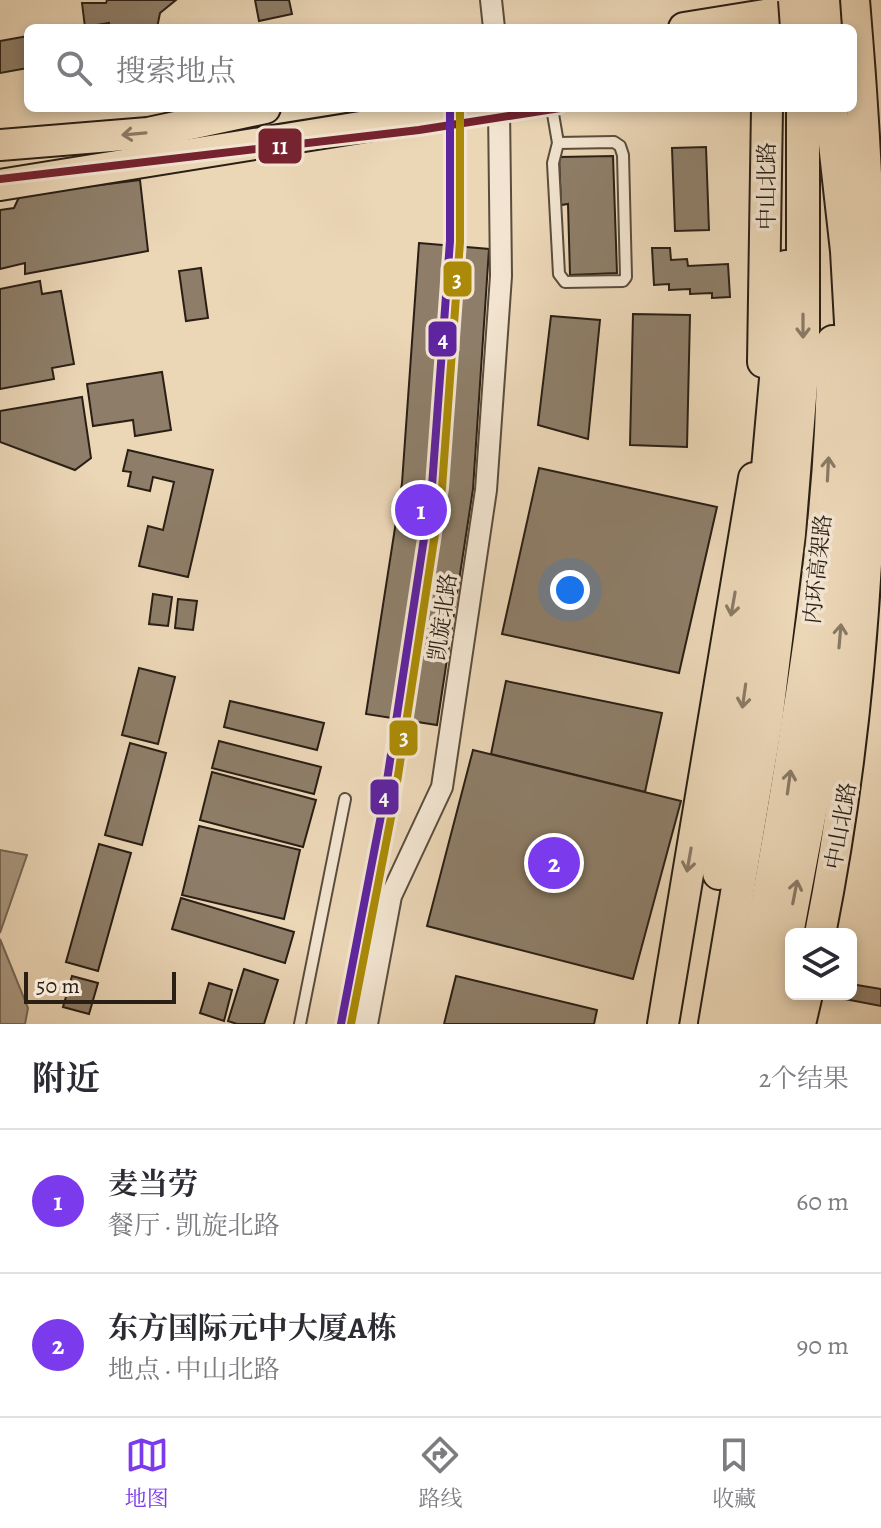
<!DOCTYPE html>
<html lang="zh">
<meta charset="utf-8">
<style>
:root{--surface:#fff;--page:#f2f2f3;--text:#2b2b33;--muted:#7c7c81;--line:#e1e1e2;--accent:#7c3aed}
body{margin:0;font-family:Alegreya,"Noto Serif SC",serif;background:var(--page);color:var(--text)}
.controls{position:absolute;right:24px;bottom:24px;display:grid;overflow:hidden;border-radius:12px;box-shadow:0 4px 12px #0003}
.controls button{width:72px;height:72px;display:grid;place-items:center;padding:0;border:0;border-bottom:2px solid var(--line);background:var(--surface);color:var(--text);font:40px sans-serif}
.scale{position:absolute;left:24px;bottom:20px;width:152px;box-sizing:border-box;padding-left:8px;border:4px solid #2a1f15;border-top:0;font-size:22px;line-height:28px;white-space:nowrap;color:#2a1f15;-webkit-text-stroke:6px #f2e4d0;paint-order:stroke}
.you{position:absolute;left:570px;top:590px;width:28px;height:28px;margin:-20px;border:6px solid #fff;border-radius:50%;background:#1a73e8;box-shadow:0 0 0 12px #1a73e833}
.badge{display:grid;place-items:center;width:52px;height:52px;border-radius:50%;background:var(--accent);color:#fff;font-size:26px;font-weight:700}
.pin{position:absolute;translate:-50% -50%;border:4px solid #fff;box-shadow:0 2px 8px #0006}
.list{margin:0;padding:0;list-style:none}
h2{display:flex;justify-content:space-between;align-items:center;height:104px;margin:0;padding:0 32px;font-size:34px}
h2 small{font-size:26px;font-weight:400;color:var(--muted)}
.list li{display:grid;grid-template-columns:52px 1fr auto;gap:24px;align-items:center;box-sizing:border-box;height:144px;padding:0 32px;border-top:2px solid var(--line)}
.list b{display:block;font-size:30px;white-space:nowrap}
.list p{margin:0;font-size:26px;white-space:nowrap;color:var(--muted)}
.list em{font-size:26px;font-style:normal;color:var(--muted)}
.icon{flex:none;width:44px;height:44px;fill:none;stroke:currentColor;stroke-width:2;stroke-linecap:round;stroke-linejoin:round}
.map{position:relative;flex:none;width:881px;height:1024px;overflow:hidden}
.search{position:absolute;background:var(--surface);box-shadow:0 4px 12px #0003;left:24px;right:24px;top:24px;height:88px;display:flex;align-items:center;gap:20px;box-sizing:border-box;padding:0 28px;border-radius:12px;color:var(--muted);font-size:30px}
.sheet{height:392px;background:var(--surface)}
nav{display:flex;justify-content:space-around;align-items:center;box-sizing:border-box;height:112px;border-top:2px solid var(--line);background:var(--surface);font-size:22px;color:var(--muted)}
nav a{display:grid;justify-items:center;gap:4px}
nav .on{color:var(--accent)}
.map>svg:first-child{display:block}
.water{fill:#a9987f;stroke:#766855;stroke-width:2}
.building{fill:#8e7e69;stroke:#2a1f15;stroke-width:2}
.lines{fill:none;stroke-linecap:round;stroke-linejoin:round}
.service-casing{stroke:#5a4d3d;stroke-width:14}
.minor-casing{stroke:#5a4d3d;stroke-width:24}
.primary-casing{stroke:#2a1f15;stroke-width:34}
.trunk-casing{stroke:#2a1f15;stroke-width:36}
.service{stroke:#f2e4d0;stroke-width:10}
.minor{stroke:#f2e4d0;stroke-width:20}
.primary{stroke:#ebd6b6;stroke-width:30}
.trunk{stroke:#ebd6b6;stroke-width:32}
.trunk-bridge-casing{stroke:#2a1f15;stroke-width:36;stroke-linecap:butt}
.trunk-bridge{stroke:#ebd6b6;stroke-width:32}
.metro-1-casing{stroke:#f2e4d0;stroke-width:14}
.metro-2-casing{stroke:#f2e4d0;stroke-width:14}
.metro-3-casing{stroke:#f2e4d0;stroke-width:14}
.metro-1{stroke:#76232f;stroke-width:8}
.metro-2{stroke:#5f259f;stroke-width:8}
.metro-3{stroke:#aa8a08;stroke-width:8}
.oneway{stroke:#8a7a66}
.labels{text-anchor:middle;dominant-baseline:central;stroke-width:7;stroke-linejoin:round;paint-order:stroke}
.street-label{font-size:22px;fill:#2a1f15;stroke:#f2e4d0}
.line-badge{stroke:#f2e4d0;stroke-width:3}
.badge-label{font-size:22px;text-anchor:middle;font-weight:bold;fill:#fff}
</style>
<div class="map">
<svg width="881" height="1024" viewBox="0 0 881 1024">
<rect width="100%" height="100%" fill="#ebd6b6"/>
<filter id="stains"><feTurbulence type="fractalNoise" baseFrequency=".0025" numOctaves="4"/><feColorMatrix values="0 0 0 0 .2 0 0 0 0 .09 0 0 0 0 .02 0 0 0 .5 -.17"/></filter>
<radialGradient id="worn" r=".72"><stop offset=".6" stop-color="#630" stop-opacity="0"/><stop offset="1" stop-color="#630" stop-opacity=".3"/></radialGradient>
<g class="water">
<path d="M0,850L27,855L0,933Z"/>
<path d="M0,939L28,1008L25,1024H0Z"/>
</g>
<g class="building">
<path d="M107,0H176L160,13L157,28H110L109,23L85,27L82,3H106Z"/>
<path d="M255,0H289L292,14L259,21Z"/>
<path d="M28,36V68L0,73V41Z"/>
<path d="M706,147L709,230L675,231L672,148Z"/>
<path d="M613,156L617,273L570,275L568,204L561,205L559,157Z"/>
<path d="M140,180L148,251L25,274V263L0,269V210L14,208L20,195Z"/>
<path d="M419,243L489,249L473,489L437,725L366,714L402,483Z"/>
<path d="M652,248H670L671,260L687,259L688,266L728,264L730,297L712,298V293L690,294V289L669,290V284L654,285Z"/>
<path d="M201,268L208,318L186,321L179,271Z"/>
<path d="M40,281L42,294L61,291L74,364L52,368L54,379L0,389V289Z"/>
<path d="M633,314L690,315L687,447L630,445Z"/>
<path d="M551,316L600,320L588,439L538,425Z"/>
<path d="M162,372L171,430L135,436L133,420L93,426L87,384Z"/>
<path d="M82,397L91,458L75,470L0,442V411Z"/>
<path d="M128,450L213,470L188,577L139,566L148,526L163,530L174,482L153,477L150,491L128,486L131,472L123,471Z"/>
<path d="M539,468L717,507L679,673L502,634Z"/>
<path d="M153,594L172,597L168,626L149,624Z"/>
<path d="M178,599L197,601L193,630L175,628Z"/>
<path d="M139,668L175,677L158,744L122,735Z"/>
<path d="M506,681L662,713L645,792L491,754Z"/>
<path d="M230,701L324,723L317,750L224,727Z"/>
<path d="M219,741L321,767L314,794L212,768Z"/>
<path d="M130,743L166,753L142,845L105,835Z"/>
<path d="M473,750L681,801L633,979L427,926Z"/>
<path d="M212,772L316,800L303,847L200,820Z"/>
<path d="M199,826L300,850L284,919L182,895Z"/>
<path d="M99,844L131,853L98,971L66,962Z"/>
<path d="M181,898L294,932L285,963L172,929Z"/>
<path d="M244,969L278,980L264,1024H237L228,1021Z"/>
<path d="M72,976L98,983L89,1014L63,1007Z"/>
<path d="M456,976L597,1010L594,1024H444Z"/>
<path d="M209,983L232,990L224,1021L200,1013Z"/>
<path d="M851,984L881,989V1006L834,997L835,994H851Z"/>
</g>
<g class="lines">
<g class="service-casing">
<g id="service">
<path d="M552,108L558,143L553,163L559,274L565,282L623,281L626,277L623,155L620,146L614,142L558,143"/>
<path d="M300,1024L345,799"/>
</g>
</g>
<g class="minor-casing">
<g id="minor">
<path d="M491,0L494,28"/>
<path d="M367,1024L391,896L442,787L486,490L501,276L499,108"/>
</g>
</g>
<g class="primary-casing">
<g id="primary">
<path d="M684,28L821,6"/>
<path d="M0,145L148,133L265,108"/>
<path d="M0,185L478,108"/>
<path d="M763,362L767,108"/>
<path d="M820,934C881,628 881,311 854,0"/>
<path d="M663,1024L754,478"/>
<path d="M800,1024L807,994"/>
</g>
</g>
<g class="trunk-casing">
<g id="trunk">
<path d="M719,873L755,614L786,267"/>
<path d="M715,1024L766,721L789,534L803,360V108"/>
<path d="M744,1024C767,912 786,800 803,688C820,574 834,458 833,342"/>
<path d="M770,1024L838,663L849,539L855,394L847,251L831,108"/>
</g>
</g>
<use href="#service" class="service"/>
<use href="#minor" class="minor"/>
<use href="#primary" class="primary"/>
<use href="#trunk" class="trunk"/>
<g class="trunk-bridge-casing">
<g id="trunk-bridge">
<path d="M795,0L797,28"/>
<path d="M823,0L825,28"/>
</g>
</g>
<use href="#trunk-bridge" class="trunk-bridge"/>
<g class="metro-1-casing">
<path id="metro-1" d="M0,179L419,130L560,108"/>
</g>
<g class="metro-2-casing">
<path id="metro-2" d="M341,1024L384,800L432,486L450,241V108"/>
</g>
<g class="metro-3-casing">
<path id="metro-3" d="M351,1024L394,802L442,488L460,242V108"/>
</g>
<use href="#metro-1" class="metro-1"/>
<use href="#metro-2" class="metro-2"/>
<use href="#metro-3" class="metro-3"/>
</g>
<defs><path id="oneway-shaft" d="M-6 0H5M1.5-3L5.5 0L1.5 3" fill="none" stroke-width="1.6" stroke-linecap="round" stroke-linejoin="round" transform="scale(2)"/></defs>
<g class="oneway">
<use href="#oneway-shaft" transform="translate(134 134) rotate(175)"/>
<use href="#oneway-shaft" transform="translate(803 326) rotate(90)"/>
<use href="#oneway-shaft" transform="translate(828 469) rotate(-87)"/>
<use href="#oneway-shaft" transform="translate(733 604) rotate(100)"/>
<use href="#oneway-shaft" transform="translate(840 636) rotate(-85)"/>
<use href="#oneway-shaft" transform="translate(744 696) rotate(98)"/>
<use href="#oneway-shaft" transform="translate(789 782) rotate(-82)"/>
<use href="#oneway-shaft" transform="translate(689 860) rotate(100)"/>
<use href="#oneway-shaft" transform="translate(795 892) rotate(-79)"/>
</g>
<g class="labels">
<g class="street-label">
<text transform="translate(767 186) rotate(-90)">中山北路</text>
<text transform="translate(818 569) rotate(-84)">内环高架路</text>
<text transform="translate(443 617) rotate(-82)">凯旋北路</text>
<text transform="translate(841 826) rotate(-80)">中山北路</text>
</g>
</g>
<g class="line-badge">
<rect x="257" y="127" width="46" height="38" rx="8" fill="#76232f"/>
<rect x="442" y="260" width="31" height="38" rx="8" fill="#aa8a08"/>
<rect x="427" y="320" width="31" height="38" rx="8" fill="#5f259f"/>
<rect x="388" y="719" width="31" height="38" rx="8" fill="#aa8a08"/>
<rect x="369" y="778" width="31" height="38" rx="8" fill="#5f259f"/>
</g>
<g class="badge-label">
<text x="280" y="154">11</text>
<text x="457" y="287">3</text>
<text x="443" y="347">4</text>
<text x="404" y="745">3</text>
<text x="384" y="805">4</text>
</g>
<rect width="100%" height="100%" filter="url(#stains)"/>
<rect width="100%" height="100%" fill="url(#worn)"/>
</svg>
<div class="controls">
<button><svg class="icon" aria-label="layers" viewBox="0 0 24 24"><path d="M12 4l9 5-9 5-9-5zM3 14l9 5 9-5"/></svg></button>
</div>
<div class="scale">50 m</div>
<div class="you"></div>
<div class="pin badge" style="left:421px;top:510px">1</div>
<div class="pin badge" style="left:554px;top:863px">2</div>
<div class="search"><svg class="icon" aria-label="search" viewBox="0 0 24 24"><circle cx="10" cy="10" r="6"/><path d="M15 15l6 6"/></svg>搜索地点</div>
</div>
<section class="sheet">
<h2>附近<small>2个结果</small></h2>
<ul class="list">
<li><span class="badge">1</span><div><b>麦当劳</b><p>餐厅 · 凯旋北路</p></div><em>60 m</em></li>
<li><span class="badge">2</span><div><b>东方国际元中大厦A栋</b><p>地点 · 中山北路</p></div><em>90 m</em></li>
</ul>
</section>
<nav>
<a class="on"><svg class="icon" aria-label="map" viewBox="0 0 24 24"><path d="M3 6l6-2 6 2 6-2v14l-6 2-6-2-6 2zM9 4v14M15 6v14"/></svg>地图</a>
<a><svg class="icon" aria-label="directions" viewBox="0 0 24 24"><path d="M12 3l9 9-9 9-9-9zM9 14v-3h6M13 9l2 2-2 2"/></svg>路线</a>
<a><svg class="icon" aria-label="saved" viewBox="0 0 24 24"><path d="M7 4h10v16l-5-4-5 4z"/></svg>收藏</a>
</nav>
